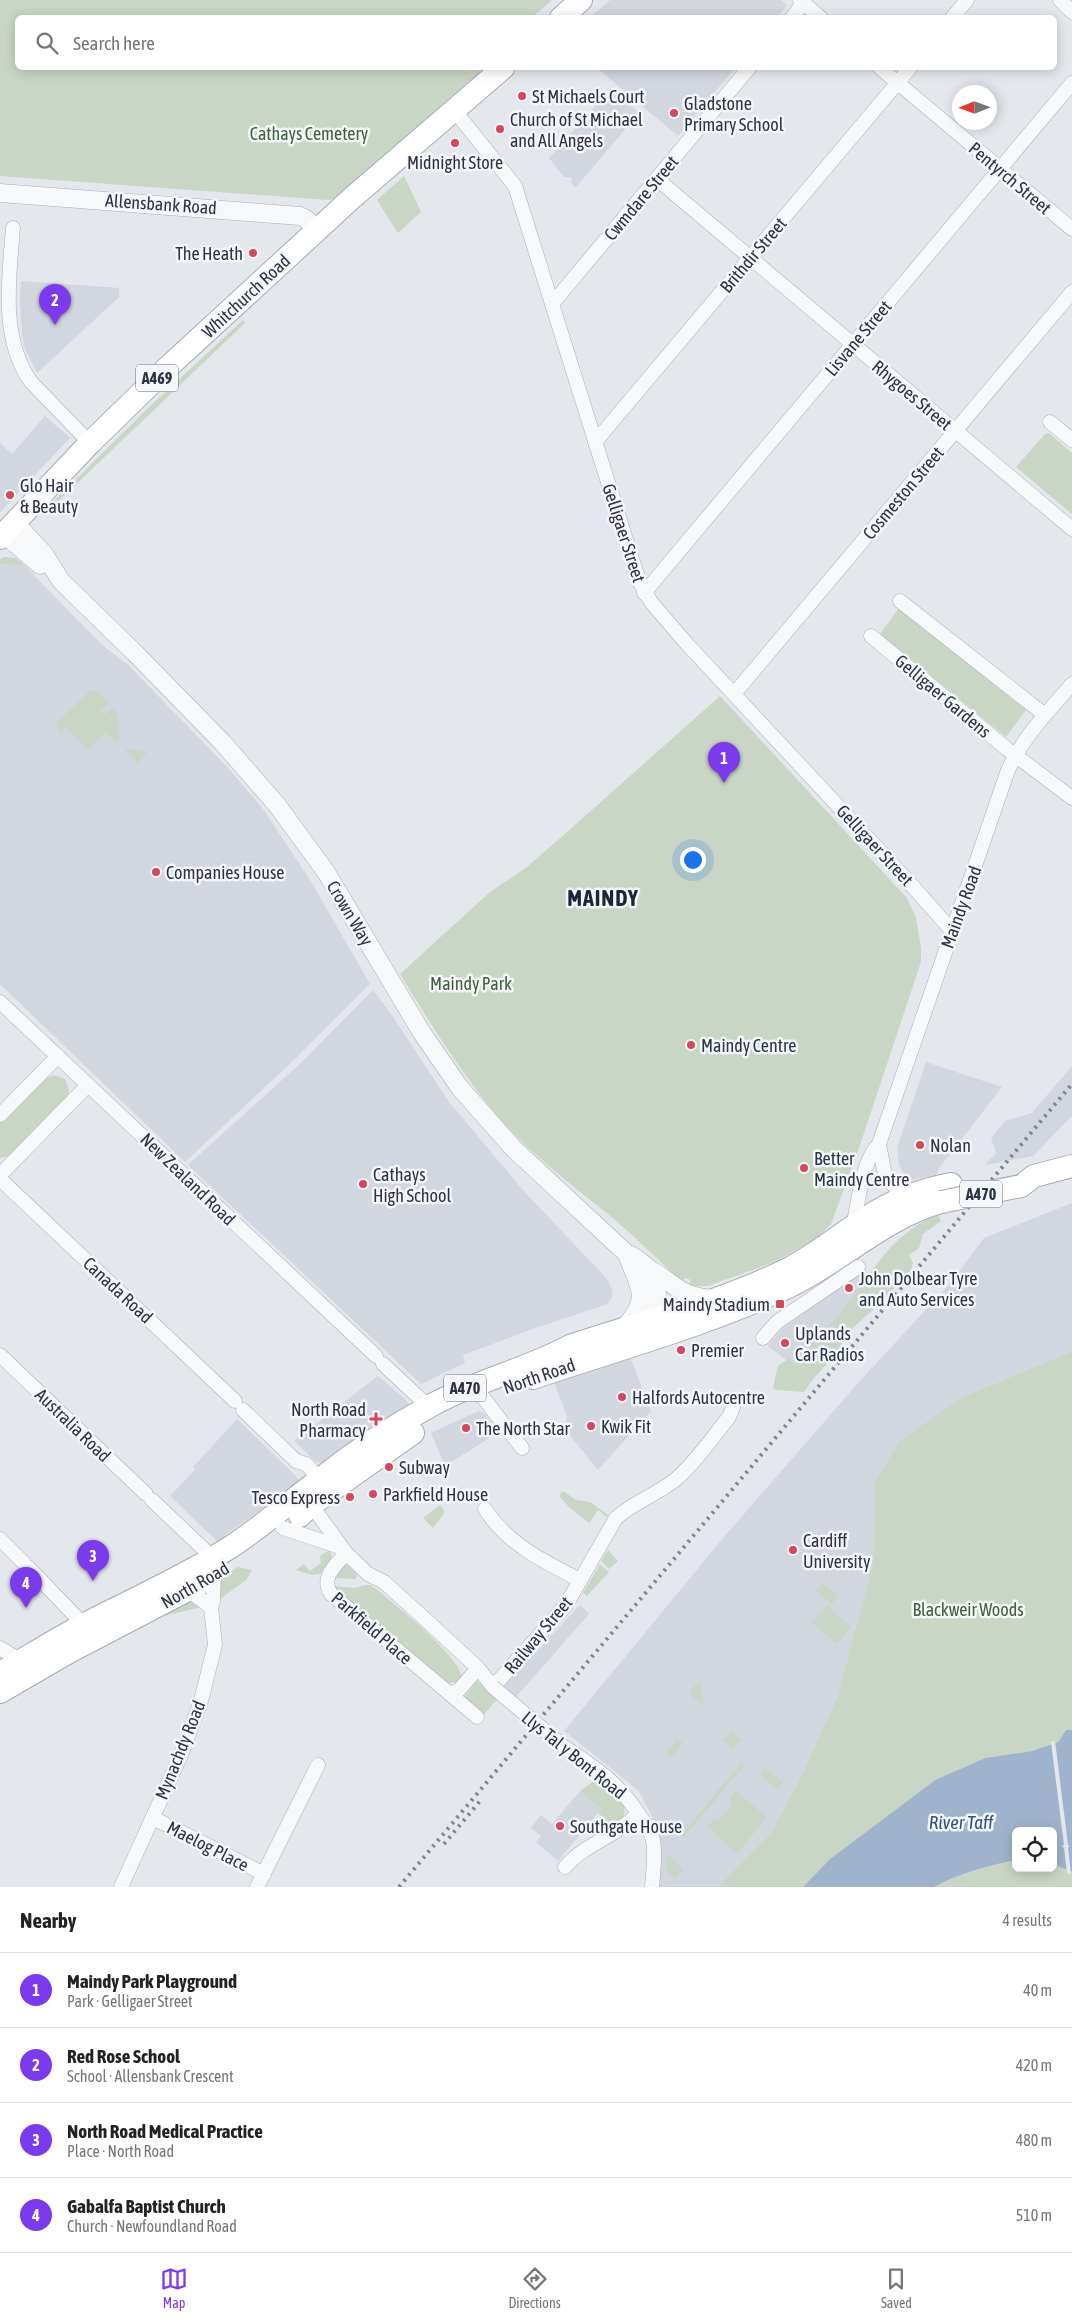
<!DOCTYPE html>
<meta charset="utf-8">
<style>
:root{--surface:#fff;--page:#f6f6f6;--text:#222;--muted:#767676;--line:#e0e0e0;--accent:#7c3aed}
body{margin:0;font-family:"Asap Condensed",sans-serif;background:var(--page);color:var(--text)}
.controls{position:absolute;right:15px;bottom:15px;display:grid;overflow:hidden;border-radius:8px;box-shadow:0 2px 12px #0003}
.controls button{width:45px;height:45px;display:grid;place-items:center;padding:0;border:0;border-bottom:1px solid var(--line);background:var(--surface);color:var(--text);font:25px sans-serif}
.compass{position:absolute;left:952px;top:85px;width:45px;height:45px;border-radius:50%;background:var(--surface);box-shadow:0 2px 12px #0003;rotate:269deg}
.you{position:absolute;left:692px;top:859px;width:18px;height:18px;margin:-12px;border:4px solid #fff;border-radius:50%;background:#1a73e8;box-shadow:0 0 0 8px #1a73e833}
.badge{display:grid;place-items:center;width:32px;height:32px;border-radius:50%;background:var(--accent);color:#fff;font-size:16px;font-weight:700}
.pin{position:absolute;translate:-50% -41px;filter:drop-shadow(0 1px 2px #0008)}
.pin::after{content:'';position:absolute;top:26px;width:18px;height:15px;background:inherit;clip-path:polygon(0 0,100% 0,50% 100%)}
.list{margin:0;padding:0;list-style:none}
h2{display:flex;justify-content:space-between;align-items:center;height:65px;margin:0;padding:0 20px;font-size:21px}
h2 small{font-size:16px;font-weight:400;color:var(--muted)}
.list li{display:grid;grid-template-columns:32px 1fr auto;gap:15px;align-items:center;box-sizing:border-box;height:75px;padding:0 20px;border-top:1px solid var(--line)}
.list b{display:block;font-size:19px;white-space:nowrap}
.list p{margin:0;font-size:16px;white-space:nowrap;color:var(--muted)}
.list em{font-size:16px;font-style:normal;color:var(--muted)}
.icon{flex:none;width:28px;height:28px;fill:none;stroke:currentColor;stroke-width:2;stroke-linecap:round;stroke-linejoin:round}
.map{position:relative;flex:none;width:1072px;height:1887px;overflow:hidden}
.search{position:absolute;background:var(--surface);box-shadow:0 2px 12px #0003;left:15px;right:15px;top:15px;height:55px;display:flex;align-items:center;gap:12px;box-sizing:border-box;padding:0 18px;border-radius:8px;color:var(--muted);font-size:19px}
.sheet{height:365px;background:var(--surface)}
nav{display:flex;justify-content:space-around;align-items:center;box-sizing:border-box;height:70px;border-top:1px solid var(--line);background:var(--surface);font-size:14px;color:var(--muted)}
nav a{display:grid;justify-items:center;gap:2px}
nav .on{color:var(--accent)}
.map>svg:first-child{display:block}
.built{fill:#d2d6de}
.green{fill:#c9d6c5}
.water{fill:#9fb4cc}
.pier{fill:#e4e7ec}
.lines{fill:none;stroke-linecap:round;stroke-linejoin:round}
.minor-casing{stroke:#a9aeb7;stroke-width:15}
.tertiary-casing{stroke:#a9aeb7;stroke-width:19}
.primary-casing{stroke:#a3abb8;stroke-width:24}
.minor{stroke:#f7f8fa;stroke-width:14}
.tertiary{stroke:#f7f8fa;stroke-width:18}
.primary{stroke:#fff;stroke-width:22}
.rail{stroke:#7d8696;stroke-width:4;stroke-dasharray:2.5 5;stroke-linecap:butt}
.minor-bridge-casing{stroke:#a9aeb7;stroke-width:15;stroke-linecap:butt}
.primary-bridge-casing{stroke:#a3abb8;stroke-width:24;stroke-linecap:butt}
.minor-bridge{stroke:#f7f8fa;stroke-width:14}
.primary-bridge{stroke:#fff;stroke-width:22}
.poi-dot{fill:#d1495b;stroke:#f4f6f9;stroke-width:2}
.labels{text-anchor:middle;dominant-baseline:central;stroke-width:5;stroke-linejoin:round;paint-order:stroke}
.shield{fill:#f4f6f9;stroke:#676e7b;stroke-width:1}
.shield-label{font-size:16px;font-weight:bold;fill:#2b3445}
.poi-label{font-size:18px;fill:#2b3445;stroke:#f4f6f9;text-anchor:start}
.park-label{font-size:18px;fill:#3f6138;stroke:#f4f6f9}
.street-label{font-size:18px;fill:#2b3445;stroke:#f4f6f9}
.water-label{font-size:19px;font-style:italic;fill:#34527a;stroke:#f4f6f9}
.district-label{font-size:22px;font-weight:bold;letter-spacing:1px;fill:#1d2536;stroke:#f4f6f9}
</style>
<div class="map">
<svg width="1072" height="1887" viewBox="0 0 1072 1887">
<rect width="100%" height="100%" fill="#e4e7ec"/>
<g class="built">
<path d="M610,0H781L787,5L777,17H591Z"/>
<path d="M597,68H735L678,136Z"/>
<path d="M615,91L639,113L576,187L572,184L571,177H564L549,158L607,93Z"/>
<path d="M21,281L119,288V297L37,373L25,349L22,335L20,302Z"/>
<path d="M45,416L70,438L0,512V443L12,454Z"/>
<path d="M0,564L25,566L101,644L129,666L229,769L263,809L310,880L370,984L296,1058L185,1162L0,984Z"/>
<path d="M373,990L391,1014L449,1102L521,1188L608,1280L612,1290V1297L607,1304L535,1328L463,1355L465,1363L421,1384L188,1165L302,1062Z"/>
<path d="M926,1062L1002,1087L940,1167L936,1175L908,1181L899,1165L897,1148Z"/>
<path d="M1072,1066V1116L1033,1156L985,1165L996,1153L991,1138L1005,1121L1032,1113Z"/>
<path d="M1072,1203V1351L963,1397L875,1481L873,1563L837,1698L802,1774L771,1833L717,1887H658L659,1839L651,1814L638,1790L564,1731L724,1537L859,1382L947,1287L984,1238Z"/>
<path d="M865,1269L869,1283L798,1369L768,1346L783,1328Z"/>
<path d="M631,1359L651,1411L598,1470L565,1429L567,1416L554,1382Z"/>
<path d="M378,1376L406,1400L410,1406L325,1463H317L294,1441Z"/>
<path d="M479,1411L484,1413L499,1432L445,1466L431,1433Z"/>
<path d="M237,1419L301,1481L217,1541L170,1496L195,1470L193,1467Z"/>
<path d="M580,1605L589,1614L516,1697L504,1686Z"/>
<path d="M580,1791L601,1809L558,1861L536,1842L541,1836L531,1828L541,1815L552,1824Z"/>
</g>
<g class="green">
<path d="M0,0H552L531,18H18V68H485L334,199L328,200L0,176Z"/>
<path d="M404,176L421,212L398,233L377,200Z"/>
<path d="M243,320L245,323L46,513L44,511L147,409Z"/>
<path d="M1049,433L1072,453V514L1016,467L1045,434Z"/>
<path d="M4,557L16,558L25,566L0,564V559Z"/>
<path d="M899,608L1026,710L1006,737L880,634Z"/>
<path d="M91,690L97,691L109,702L100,711L104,715L112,708L117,713L120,738L117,743L105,732L89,750L66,728L60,734L56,726L57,722Z"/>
<path d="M720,696L906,897L916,917L921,948V962L858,1151L831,1224L816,1239L772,1263L708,1286H688L691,1280L685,1278L682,1282L679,1280C658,1259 637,1239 615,1220C581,1192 546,1166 514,1134C469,1087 434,1029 400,974L490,892L527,867L558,840Z"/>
<path d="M128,748L147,753L138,763L125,750Z"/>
<path d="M54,1075L65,1079L69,1090L68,1097L9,1156L0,1158V1122L41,1080Z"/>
<path d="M938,1215L941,1221L923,1234L919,1248L909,1255L913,1263L911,1270L885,1298L850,1331L834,1356L814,1378L804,1392L776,1390L773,1387L778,1366L788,1359L795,1364C813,1343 830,1326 847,1304C874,1270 895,1230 938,1215Z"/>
<path d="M1072,1351V1730H1066L1058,1742L1032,1751L985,1758L935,1780L830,1859L803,1887H717L771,1833L802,1774L837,1698L873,1563L875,1481L901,1440L963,1397Z"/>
<path d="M563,1491L576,1500L590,1502L608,1515L607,1517L598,1510L589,1523L570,1508L559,1496Z"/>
<path d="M440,1505L445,1512L433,1528L423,1518Z"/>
<path d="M331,1549L332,1560L320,1574L312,1575L296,1570L304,1564L310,1571L321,1563L320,1556Z"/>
<path d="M608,1550L618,1561L609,1569L601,1561Z"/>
<path d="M600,1564L609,1572L587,1596L583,1593Z"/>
<path d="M344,1565H347L357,1574L356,1579L333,1578Z"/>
<path d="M238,1567L252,1570L246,1580L216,1602L219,1579Z"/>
<path d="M822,1583L838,1595L832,1604L815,1591Z"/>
<path d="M365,1585H370L379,1591C398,1608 458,1654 462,1677L457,1682L448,1683L332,1586L355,1588Z"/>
<path d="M192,1599L202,1607L163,1616L141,1627Z"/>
<path d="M827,1605L851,1627L837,1644L812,1623Z"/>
<path d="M700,1679L704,1707L689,1693Z"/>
<path d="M477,1681L497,1699L483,1716L464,1698Z"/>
<path d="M731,1731L741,1739L733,1749L723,1740Z"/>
<path d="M677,1739L683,1743L672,1757L666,1753Z"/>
<path d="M741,1763L744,1766L684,1837L681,1835Z"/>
<path d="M765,1768L783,1782L777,1789L760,1775Z"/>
<path d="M597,1779C613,1791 640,1809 614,1827L598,1813L601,1809L580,1791Z"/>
<path d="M736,1791L767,1817L737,1854L707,1826L712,1821L719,1819L730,1807V1798Z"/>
<path d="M667,1854L684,1870L675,1879L666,1871Z"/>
<path d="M1016,1860V1868H1053V1864L1072,1872V1887H934C960,1873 987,1866 1016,1860Z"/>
</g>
<path class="water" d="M1066,1730H1072V1872L1053,1864V1831H1016V1860C987,1866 960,1873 934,1887H803L830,1859L935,1780L985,1758L1032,1751L1058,1742Z"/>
<path class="pier" d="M1055,1741L1068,1845L1070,1847H1068L1071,1874L1067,1873L1064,1848L1062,1846L1064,1845L1051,1742Z"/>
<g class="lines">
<g class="minor-casing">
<g id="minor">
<path d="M800,0L821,18"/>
<path d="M1060,0L1072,12"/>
<path d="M792,18L803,3"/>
<path d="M952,18L967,0"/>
<path d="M880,68L1072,229"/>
<path d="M454,110L515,186L639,581L651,602L687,644L908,881L953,932"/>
<path d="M657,179L1072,529"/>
<path d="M13,228C9,279 0,339 31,382L90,443"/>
<path d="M552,304L749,68"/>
<path d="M1050,422L1072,440"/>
<path d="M595,442L910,68"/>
<path d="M644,593L1072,83"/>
<path d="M900,601L1045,715"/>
<path d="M871,636L1007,749L1072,798"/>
<path d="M734,694L1072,292"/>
<path d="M0,1002L376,1356"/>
<path d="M0,1115L58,1056"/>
<path d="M879,1144L885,1175L894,1186L908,1195"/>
<path d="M0,1175L88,1085"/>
<path d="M0,1179L235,1401"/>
<path d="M853,1227C858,1204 862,1160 879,1144L1007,773C1020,740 1049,711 1072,684"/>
<path d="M763,1338L777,1322L858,1267"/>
<path d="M0,1355L146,1494"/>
<path d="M383,1364L429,1407"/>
<path d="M482,1396L522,1448"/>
<path d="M243,1410L296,1461L306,1464L320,1479"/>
<path d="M307,1499L346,1553L368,1574L384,1582L426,1620L478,1668L493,1687L566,1605L616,1518C634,1502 656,1495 675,1480C695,1463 712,1438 729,1417L733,1407"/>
<path d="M152,1500L213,1558"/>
<path d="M485,1509C507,1544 545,1562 580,1580"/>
<path d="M283,1528L340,1547"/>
<path d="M0,1539L24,1563"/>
<path d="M346,1553C335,1566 320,1578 331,1594L450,1694L459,1690L478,1668"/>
<path d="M29,1568L84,1625"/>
<path d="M188,1590L211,1607"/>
<path d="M0,1648L21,1661"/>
<path d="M450,1694L477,1717"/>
<path d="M563,1746C595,1767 619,1783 640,1816C645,1823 651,1832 653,1840C656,1856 653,1872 652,1887"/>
<path d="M153,1818L264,1874"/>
<path d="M565,1867C584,1844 618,1836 638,1813"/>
<path d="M121,1887L181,1755L201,1701L215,1645L211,1607L213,1602L214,1575"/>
<path d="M257,1887L318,1765"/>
</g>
</g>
<g class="tertiary-casing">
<g id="tertiary">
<path d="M0,193L300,216L306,219L317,230"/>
<path d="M14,522L44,554L61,581L135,653L222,742L277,805L326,872L422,1033L460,1088L513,1148L627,1254C639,1257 643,1266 654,1272C680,1288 680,1296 714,1299"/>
<path d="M4,534L40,565"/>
<path d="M624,1328C653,1297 638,1286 627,1254"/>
<path d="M647,1329C658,1311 659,1292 654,1272"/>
</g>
</g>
<g class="primary-casing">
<g id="primary">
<path d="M561,18L581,0"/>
<path d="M0,538L90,443L168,367L352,198L503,68"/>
<path d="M1021,1186L1034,1176L1072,1166"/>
<path d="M533,1378C618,1349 708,1325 790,1286C842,1261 884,1218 941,1202"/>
<path d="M300,1516L311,1505L413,1433"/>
<path d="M0,1673C28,1657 56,1639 85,1624C134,1599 183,1577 229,1548C262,1527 289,1502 320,1479C354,1452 392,1427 430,1406C475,1381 525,1370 570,1346C642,1322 719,1303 788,1269C815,1255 838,1236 864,1219C891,1201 919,1190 951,1184"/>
<path d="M0,1692L69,1652L199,1584"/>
</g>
</g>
<use href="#minor" class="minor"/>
<use href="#tertiary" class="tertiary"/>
<use href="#primary" class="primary"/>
<g class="rail">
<path d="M444,1844L481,1800"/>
<path d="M399,1887L1072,1084"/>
</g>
<g class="minor-bridge-casing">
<path id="minor-bridge" d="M493,1687L563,1746"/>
</g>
<g class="primary-bridge-casing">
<path id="primary-bridge" d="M941,1202L1021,1186"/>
</g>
<use href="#minor-bridge" class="minor-bridge"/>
<use href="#primary-bridge" class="primary-bridge"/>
</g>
<g class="poi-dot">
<circle cx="522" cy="96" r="5"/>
<circle cx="674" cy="113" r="5"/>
<circle cx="500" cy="129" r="5"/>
<circle cx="455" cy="143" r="5"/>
<circle cx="253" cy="253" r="5"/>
<circle cx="10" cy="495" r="5"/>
<circle cx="156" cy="872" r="5"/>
<circle cx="691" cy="1045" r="5"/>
<circle cx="920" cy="1145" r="5"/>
<circle cx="804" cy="1168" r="5"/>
<circle cx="363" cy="1184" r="5"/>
<circle cx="849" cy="1288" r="5"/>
<rect x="775" y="1299" width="10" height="10" rx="2.5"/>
<circle cx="785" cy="1343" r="5"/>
<circle cx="681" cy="1350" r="5"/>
<circle cx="622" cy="1397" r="5"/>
<path d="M373.5 1411.5h5v5h5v5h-5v5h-5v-5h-5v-5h5z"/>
<circle cx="591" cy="1426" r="5"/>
<circle cx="466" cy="1428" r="5"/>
<circle cx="389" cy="1467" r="5"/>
<circle cx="373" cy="1494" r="5"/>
<circle cx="350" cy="1497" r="5"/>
<circle cx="793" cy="1550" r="5"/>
<circle cx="560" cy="1826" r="5"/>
</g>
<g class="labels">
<g class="shield">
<rect x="136" y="364.5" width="42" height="27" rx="4"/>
<rect x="960" y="1180.5" width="42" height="27" rx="4"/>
<rect x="444" y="1374.5" width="42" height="27" rx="4"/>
</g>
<g class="shield-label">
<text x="157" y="378">A469</text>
<text x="981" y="1194">A470</text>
<text x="465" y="1388">A470</text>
</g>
<g class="poi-label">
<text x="532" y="96">St Michaels Court</text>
<text x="684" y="103">Gladstone<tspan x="684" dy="21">Primary School</tspan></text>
<text x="510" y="119">Church of St Michael<tspan x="510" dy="21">and All Angels</tspan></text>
<text x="455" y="162" text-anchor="middle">Midnight Store</text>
<text x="243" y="253" text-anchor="end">The Heath</text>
<text x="20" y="485">Glo Hair<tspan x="20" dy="21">&amp; Beauty</tspan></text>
<text x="166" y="872">Companies House</text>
<text x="701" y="1045">Maindy Centre</text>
<text x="930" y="1145">Nolan</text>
<text x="814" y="1158">Better<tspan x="814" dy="21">Maindy Centre</tspan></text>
<text x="373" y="1174">Cathays<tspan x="373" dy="21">High School</tspan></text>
<text x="859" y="1278">John Dolbear Tyre<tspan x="859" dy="21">and Auto Services</tspan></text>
<text x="770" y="1304" text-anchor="end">Maindy Stadium</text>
<text x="795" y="1333">Uplands<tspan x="795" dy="21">Car Radios</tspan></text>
<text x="691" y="1350">Premier</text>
<text x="632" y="1397">Halfords Autocentre</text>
<text x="366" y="1409" text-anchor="end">North Road<tspan x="366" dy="21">Pharmacy</tspan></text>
<text x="601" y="1426">Kwik Fit</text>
<text x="476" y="1428">The North Star</text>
<text x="399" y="1467">Subway</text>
<text x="383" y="1494">Parkfield House</text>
<text x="340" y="1497" text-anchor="end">Tesco Express</text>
<text x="803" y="1540">Cardiff<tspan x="803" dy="21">University</tspan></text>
<text x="570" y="1826">Southgate House</text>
</g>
<g class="park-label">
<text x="309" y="133">Cathays Cemetery</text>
<text x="471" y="983">Maindy Park</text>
<text x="968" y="1609">Blackweir Woods</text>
</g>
<g class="street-label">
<text transform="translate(1010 178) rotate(40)">Pentyrch Street</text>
<text transform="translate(641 198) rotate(-50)">Cwmdare Street</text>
<text transform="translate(161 204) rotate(4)">Allensbank Road</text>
<text transform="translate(753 255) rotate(-50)">Brithdir Street</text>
<text transform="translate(246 296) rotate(-43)">Whitchurch Road</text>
<text transform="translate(858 338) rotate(-50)">Lisvane Street</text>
<text transform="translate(912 395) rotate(40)">Rhygoes Street</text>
<text transform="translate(903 493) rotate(-50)">Cosmeston Street</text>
<text transform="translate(624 533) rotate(72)">Gelligaer Street</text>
<text transform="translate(943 696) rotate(40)">Gelligaer Gardens</text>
<text transform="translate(875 845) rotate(47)">Gelligaer Street</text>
<text transform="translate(961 907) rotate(-70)">Maindy Road</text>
<text transform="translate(350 913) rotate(59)">Crown Way</text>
<text transform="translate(188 1179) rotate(44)">New Zealand Road</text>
<text transform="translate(118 1290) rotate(43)">Canada Road</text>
<text transform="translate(539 1376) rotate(-19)">North Road</text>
<text transform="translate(73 1425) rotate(44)">Australia Road</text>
<text transform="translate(195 1585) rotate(-30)">North Road</text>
<text transform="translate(372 1628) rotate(41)">Parkfield Place</text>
<text transform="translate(538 1635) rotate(-50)">Railway Street</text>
<text transform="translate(180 1750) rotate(-68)">Mynachdy Road</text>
<text transform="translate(574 1755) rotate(39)">Llys Tal y Bont Road</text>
<text transform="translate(208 1846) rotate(27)">Maelog Place</text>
</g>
<g class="water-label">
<text x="961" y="1822">River Taff</text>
</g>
<g class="district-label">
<text x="603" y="898">MAINDY</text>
</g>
</g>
</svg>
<div class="controls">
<button><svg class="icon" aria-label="locate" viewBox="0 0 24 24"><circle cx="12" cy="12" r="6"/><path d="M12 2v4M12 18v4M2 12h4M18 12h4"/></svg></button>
</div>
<svg class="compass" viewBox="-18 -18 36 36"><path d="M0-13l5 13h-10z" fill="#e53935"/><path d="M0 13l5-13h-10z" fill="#767676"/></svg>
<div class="you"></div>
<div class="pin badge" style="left:724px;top:783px">1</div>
<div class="pin badge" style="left:55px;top:325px">2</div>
<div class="pin badge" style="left:93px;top:1581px">3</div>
<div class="pin badge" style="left:26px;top:1608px">4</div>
<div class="search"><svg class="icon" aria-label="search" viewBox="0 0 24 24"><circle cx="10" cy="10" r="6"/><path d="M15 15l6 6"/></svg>Search here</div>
</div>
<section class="sheet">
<h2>Nearby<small>4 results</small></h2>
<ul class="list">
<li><span class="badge">1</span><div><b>Maindy Park Playground</b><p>Park · Gelligaer Street</p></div><em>40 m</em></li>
<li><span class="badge">2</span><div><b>Red Rose School</b><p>School · Allensbank Crescent</p></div><em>420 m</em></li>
<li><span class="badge">3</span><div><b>North Road Medical Practice</b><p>Place · North Road</p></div><em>480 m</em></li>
<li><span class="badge">4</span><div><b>Gabalfa Baptist Church</b><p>Church · Newfoundland Road</p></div><em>510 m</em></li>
</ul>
</section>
<nav>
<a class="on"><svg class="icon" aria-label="map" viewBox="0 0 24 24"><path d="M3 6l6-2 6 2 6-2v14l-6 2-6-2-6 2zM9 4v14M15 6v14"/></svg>Map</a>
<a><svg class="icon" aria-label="directions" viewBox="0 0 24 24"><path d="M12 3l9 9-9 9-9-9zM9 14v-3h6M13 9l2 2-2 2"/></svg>Directions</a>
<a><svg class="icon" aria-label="saved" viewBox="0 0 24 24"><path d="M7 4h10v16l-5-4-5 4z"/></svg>Saved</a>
</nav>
